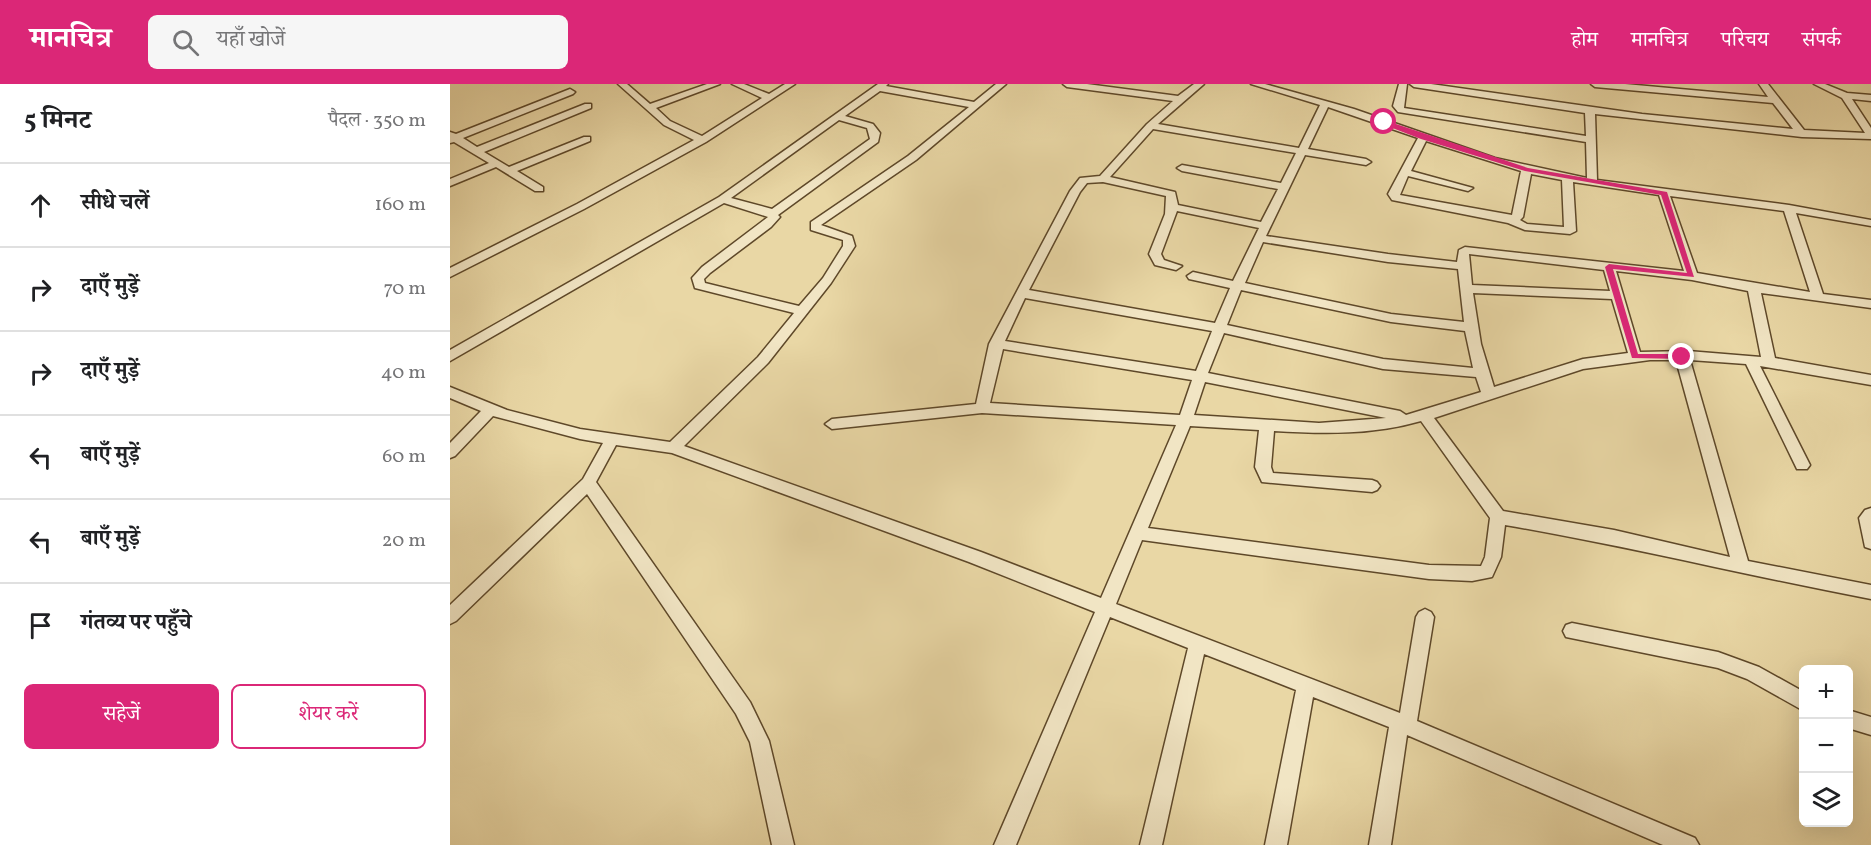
<!DOCTYPE html>
<html lang="hi">
<meta charset="utf-8">
<style>
:root{--surface:#fff;--page:#f6f6f6;--text:#202124;--muted:#757577;--line:#e0e0e0;--accent:#db2777}
body{margin:0;font-family:Vollkorn,"Noto Serif Devanagari",serif;background:var(--page);color:var(--text)}
.controls{position:absolute;right:18px;bottom:18px;display:grid;overflow:hidden;border-radius:9px;box-shadow:0 6px 24px #0002}
.controls button{width:54px;height:54px;display:grid;place-items:center;padding:0;border:0;border-bottom:2px solid var(--line);background:var(--surface);color:var(--text);font:30px sans-serif}
.stop{position:absolute;width:18px;height:18px;margin:-14px;border:4px solid #db2777;border-radius:50%;background:#fff}
.stop.end{background:#db2777;border-color:#fff;box-shadow:0 2px 6px #0008}
.list{margin:0;padding:0;list-style:none}
h2{display:flex;justify-content:space-between;align-items:center;height:78px;margin:0;padding:0 24px;font-size:26px}
h2 small{font-size:20px;font-weight:400;color:var(--muted)}
.list li{display:grid;grid-template-columns:39px 1fr auto;gap:18px;align-items:center;box-sizing:border-box;height:84px;padding:0 24px;border-top:2px solid var(--line)}
.list b{display:block;font-size:22px;white-space:nowrap}
.list em{font-size:20px;font-style:normal;color:var(--muted)}
.actions{display:flex;gap:12px;padding:18px 24px}
.actions a{flex:1;padding:14px 0;border:2px solid var(--accent);border-radius:9px;text-align:center;font-size:21px;color:var(--accent)}
.actions .main{background:var(--accent);color:#fff}
.icon{flex:none;width:33px;height:33px;fill:none;stroke:currentColor;stroke-width:2;stroke-linecap:round;stroke-linejoin:round}
.map{position:relative;flex:none;width:1421px;height:761px;overflow:hidden}
header{display:flex;align-items:center;gap:36px;box-sizing:border-box;height:84px;padding:0 30px;background:var(--accent);color:#fff}
header strong{font-size:28px}
nav{display:flex;gap:33px;margin-inline-start:auto;font-size:21px}
.search{width:420px;height:54px;background:var(--page);display:flex;align-items:center;gap:15px;box-sizing:border-box;padding:0 21px;border-radius:9px;color:var(--muted);font-size:22px}
main{display:flex}
aside{flex:1;background:var(--surface)}
.map>svg:first-child{display:block}
.lines{fill:none;stroke-linecap:round;stroke-linejoin:round}
.street-casing{stroke:#5e4829;stroke-width:3}
.street{fill:#f1e5c4;fill-rule:evenodd}
.route{fill:#db2777}
</style>
<header>
<strong>मानचित्र</strong>
<div class="search"><svg class="icon" aria-label="search" viewBox="0 0 24 24"><circle cx="10" cy="10" r="6"/><path d="M15 15l6 6"/></svg>यहाँ खोजें</div>
<nav><a>होम</a><a>मानचित्र</a><a>परिचय</a><a>संपर्क</a></nav>
</header>
<main>
<aside>
<h2>5 मिनट<small>पैदल · 350 m</small></h2>
<ul class="list">
<li><svg class="icon" aria-label="ahead" viewBox="0 0 24 24"><path d="M12 20V5M6 11l6-6 6 6"/></svg><div><b>सीधे चलें</b></div><em>160 m</em></li>
<li><svg class="icon" aria-label="right" viewBox="0 0 24 24"><path d="M7 20v-9h11M14 6l5 5-5 5"/></svg><div><b>दाएँ मुड़ें</b></div><em>70 m</em></li>
<li><svg class="icon" aria-label="right" viewBox="0 0 24 24"><path d="M7 20v-9h11M14 6l5 5-5 5"/></svg><div><b>दाएँ मुड़ें</b></div><em>40 m</em></li>
<li><svg class="icon" aria-label="left" viewBox="0 0 24 24"><path d="M17 20v-9H6M10 6l-5 5 5 5"/></svg><div><b>बाएँ मुड़ें</b></div><em>60 m</em></li>
<li><svg class="icon" aria-label="left" viewBox="0 0 24 24"><path d="M17 20v-9H6M10 6l-5 5 5 5"/></svg><div><b>बाएँ मुड़ें</b></div><em>20 m</em></li>
<li><svg class="icon" aria-label="arrive" viewBox="0 0 24 24"><path d="M6 21V4h12l-3 4 3 4H6"/></svg><div><b>गंतव्य पर पहुँचे</b></div></li>
</ul>
<div class="actions"><a class="main">सहेजें</a><a>शेयर करें</a></div>
</aside>
<div class="map">
<svg width="1421" height="761" viewBox="0 0 1421 761">
<rect width="100%" height="100%" fill="#e9d7a5"/>
<filter id="stains"><feTurbulence type="fractalNoise" baseFrequency=".00333" numOctaves="4"/><feColorMatrix values="0 0 0 0 .2 0 0 0 0 .09 0 0 0 0 .02 0 0 0 .5 -.17"/></filter>
<radialGradient id="worn" r=".72"><stop offset=".6" stop-color="#630" stop-opacity="0"/><stop offset="1" stop-color="#630" stop-opacity=".3"/></radialGradient>
<g class="lines">
<g class="street-casing">
<g id="street">
<path d="M168,0H177L200,20L257,0H270L206,24L220,37L252,52L312,14L282,0H294L319,10L335,0H345L256,58L134,125L0,193V184L127,120L244,56L214,41Z"/>
<path d="M428,0H438L436,2L524,18L546,0H556L466,76L371,141L402,152L405,162L381,199L318,279L234,362L531,468L651,514L726,341L532,329L382,345L375,340L382,335L526,320L539,260L620,107L630,94L650,92L697,40L723,17L617,3L613,0H637L728,12L744,0H754L708,40L849,64L870,21L801,0H815L904,25L1045,74L1137,94L1136,58L948,28L943,22L949,0H957L954,24L1136,52L1135,29L964,3L960,0H981L1192,30L1343,45L1323,19L1145,3L1141,0H1175L1318,13L1309,0H1318L1354,46L1415,49L1392,14L1364,0H1375L1397,9L1421,11V17L1402,15L1421,44V55L1352,53L1145,30L1147,96L1339,121L1421,136V142L1346,129L1373,210L1421,216V224L1311,209L1325,274L1421,291V301L1310,282L1360,381L1357,385H1347L1296,280L1240,276L1298,477L1421,501V515C1299,492 1178,462 1055,441L1051,473L1042,493L1022,497L979,495L692,456L666,520L950,629L966,533L969,528L975,525L981,528L984,533L967,637L1245,754L1249,761H1213L957,651L941,761H919L939,643L863,613L837,761H815L846,606L754,570L712,761H690L738,564L660,533L566,761H544L645,528L519,478L222,369L166,361L146,398L300,618L319,657L344,761H322L300,658L286,630L137,410L6,537L0,540V521L133,395L153,359L130,355L43,332L5,372L0,374V359L31,327L0,314V303L57,326L130,345L220,358L308,273L344,229L245,204L242,194L252,183L318,133L274,119L0,277V266L269,113ZM430,7L519,23L458,72L361,138V146L393,156V162L373,194L349,222L255,199L254,195L260,189L321,143L330,133L328,131L428,58L430,49L423,40L395,32ZM878,23L968,54L938,110L942,116L1058,139L1075,146L1120,150L1126,147L1123,98L1209,111L1234,187L1015,163L1009,166L1007,178L938,170L816,152L855,71L916,81L921,78L916,75L858,65ZM389,36L417,44L420,55L322,125L281,114ZM703,45L846,69L831,99L732,81L727,84L732,87L828,105L811,138L728,121L725,108L660,93ZM976,57L1071,87L1062,131L950,111L958,92L1018,107L1023,104L961,87ZM1081,90L1112,96L1114,143L1077,140L1070,136L1073,133ZM653,98L716,112L715,130L699,170L705,181L726,186L732,182L714,176L711,170L727,127L809,144L783,197L743,188L737,192L739,195L780,204L765,239L579,206L630,108L637,99ZM1220,112L1334,127L1360,208L1247,189ZM813,158L938,178L1008,185L1014,238L941,230L795,199ZM1019,170L1154,186L1160,207L1022,201ZM1166,187L1242,196L1298,207L1311,273L1238,267L1190,268ZM791,206L941,238L1015,247L1023,284L933,275L777,241ZM1023,209L1162,215L1178,269L1133,275L1044,303L1031,260ZM575,214L762,247L746,287L555,257ZM774,249L933,285L1026,293L1031,308L956,331L950,327L758,289ZM553,265L742,296L730,331L540,319ZM1200,276H1226L1280,473L1164,446L1053,427L984,334L1133,285ZM755,298L936,334L869,339L744,331ZM971,337L1040,434L1035,473L1031,482L979,481L698,444L740,342L809,346L805,383L812,398L922,408L927,406L930,402L927,398L922,396L823,389L821,383L824,347C873,350 923,351 971,337Z"/>
<path d="M120,5L125,8L123,10L13,54L27,63L135,20H141V24L34,68L59,83L134,53H140V57L67,87L93,103V107H85L46,83L0,102V95L39,79L4,58L0,59V48L6,50Z"/>
<path d="M1421,424V465L1415,463L1409,434L1415,426Z"/>
<path d="M1122,539L1268,568L1309,583L1354,608V627L1297,595L1268,584L1116,553L1113,547L1116,541Z"/>
<path d="M1398,626L1421,633V651L1398,644Z"/>
</g>
</g>
<use href="#street" class="street"/>
</g>
<path class="route" d="M934,36L1078,84L1217,108L1244,193L1163,185L1188,270H1232L1236,273L1235,275L1182,274L1155,183L1159,180L1237,189L1211,111L1075,87L971,55L932,40Z"/>
<rect width="100%" height="100%" filter="url(#stains)"/>
<rect width="100%" height="100%" fill="url(#worn)"/>
</svg>
<div class="controls">
<button>+</button>
<button>−</button>
<button><svg class="icon" aria-label="layers" viewBox="0 0 24 24"><path d="M12 4l9 5-9 5-9-5zM3 14l9 5 9-5"/></svg></button>
</div>
<div class="stop" style="left:934px;top:38px"></div>
<div class="stop end" style="left:1232px;top:273px"></div>
</div>
</main>
